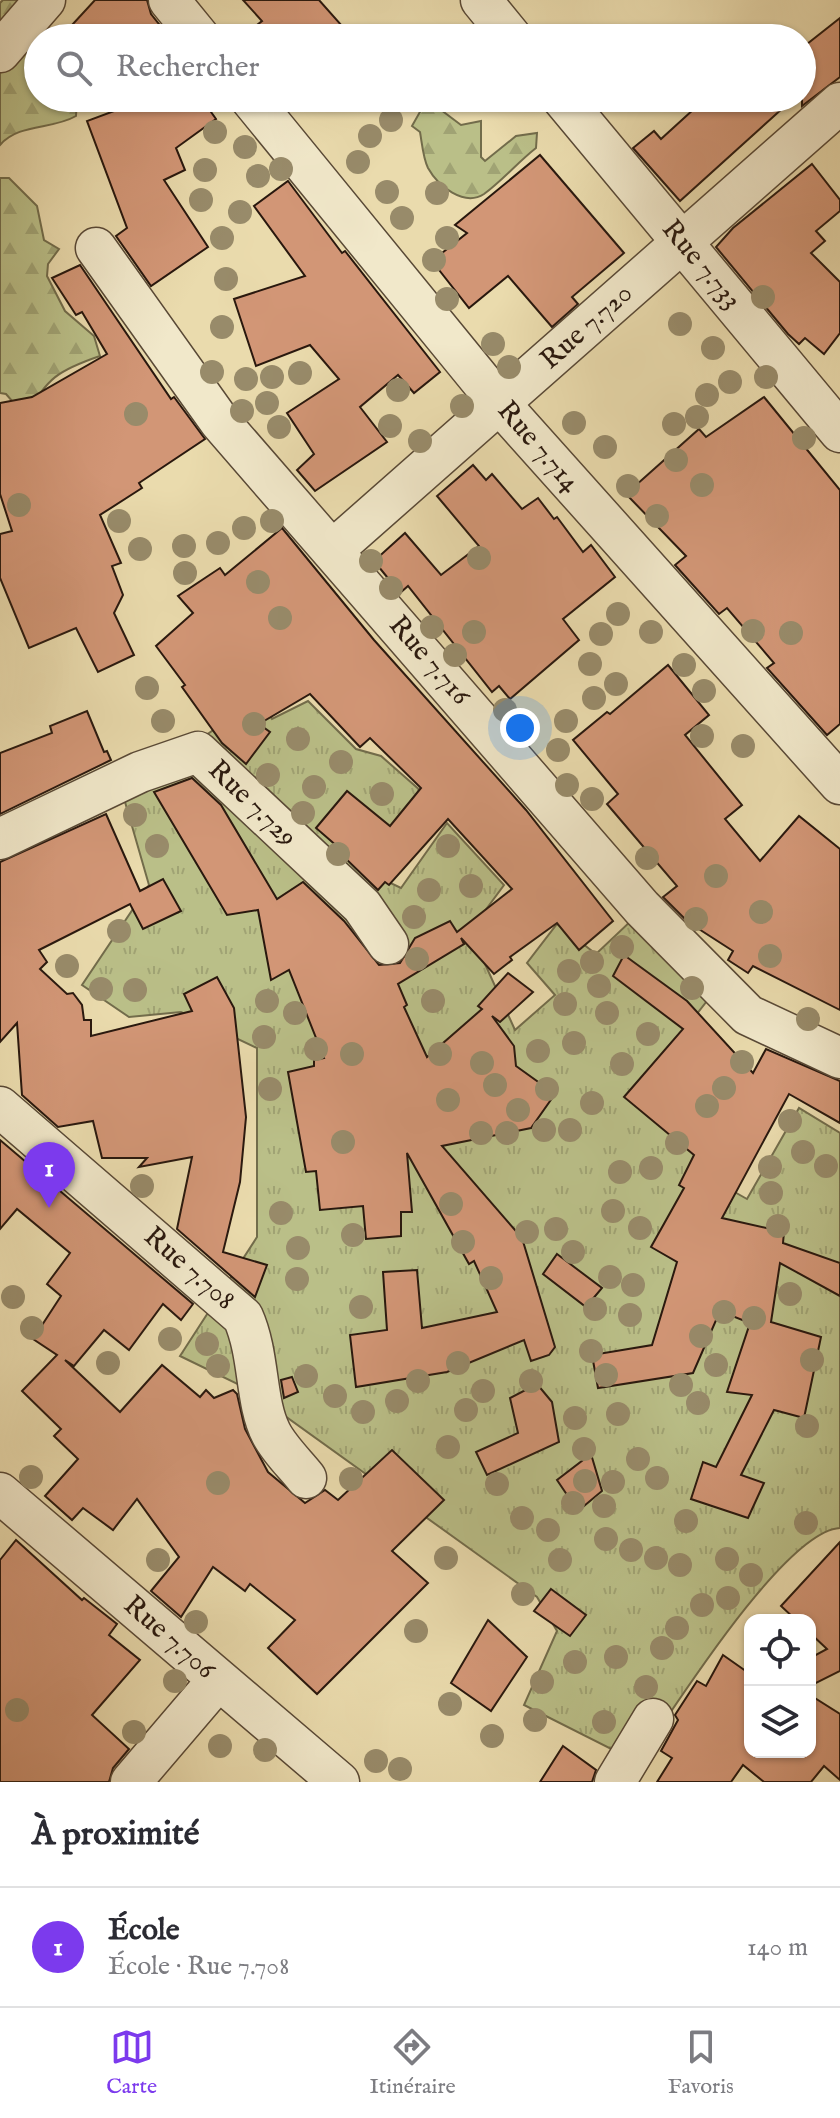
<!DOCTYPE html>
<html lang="fr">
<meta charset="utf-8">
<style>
:root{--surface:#fff;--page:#f7f7f7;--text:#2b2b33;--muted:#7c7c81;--line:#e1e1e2;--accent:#7c3aed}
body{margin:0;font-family:"IM FELL English",serif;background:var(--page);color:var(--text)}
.controls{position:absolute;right:24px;bottom:24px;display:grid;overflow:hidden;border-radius:16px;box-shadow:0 2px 6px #0004}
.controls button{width:72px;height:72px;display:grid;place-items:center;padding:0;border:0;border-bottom:2px solid var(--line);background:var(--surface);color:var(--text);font:40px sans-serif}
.you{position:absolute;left:520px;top:728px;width:28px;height:28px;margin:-20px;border:6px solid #fff;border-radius:50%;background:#1a73e8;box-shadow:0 0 0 12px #1a73e833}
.badge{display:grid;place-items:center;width:52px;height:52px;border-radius:50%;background:var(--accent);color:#fff;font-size:26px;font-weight:700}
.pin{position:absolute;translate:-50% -66px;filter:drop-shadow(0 2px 4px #0008)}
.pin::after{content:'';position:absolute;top:42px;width:28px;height:24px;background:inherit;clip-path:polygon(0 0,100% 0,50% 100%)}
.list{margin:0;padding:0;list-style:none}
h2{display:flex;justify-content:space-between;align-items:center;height:104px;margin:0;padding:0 32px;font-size:34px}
h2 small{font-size:26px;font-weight:400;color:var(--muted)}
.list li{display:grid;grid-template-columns:52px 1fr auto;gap:24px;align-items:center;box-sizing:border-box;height:120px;padding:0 32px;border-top:2px solid var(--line)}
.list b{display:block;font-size:30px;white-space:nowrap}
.list p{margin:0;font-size:26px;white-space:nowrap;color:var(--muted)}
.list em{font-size:26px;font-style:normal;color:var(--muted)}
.icon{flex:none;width:44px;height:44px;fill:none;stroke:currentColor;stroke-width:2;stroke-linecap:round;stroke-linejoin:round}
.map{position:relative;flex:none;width:840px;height:1782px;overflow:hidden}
.search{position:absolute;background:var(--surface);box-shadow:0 2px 6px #0004;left:24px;right:24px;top:24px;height:88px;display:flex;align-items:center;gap:20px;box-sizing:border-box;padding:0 28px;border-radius:44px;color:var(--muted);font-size:30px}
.sheet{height:224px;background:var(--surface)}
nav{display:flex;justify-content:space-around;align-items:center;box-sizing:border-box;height:112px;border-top:2px solid var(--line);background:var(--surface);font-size:22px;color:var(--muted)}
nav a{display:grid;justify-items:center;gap:4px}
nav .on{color:var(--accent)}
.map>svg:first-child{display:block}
.grass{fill:url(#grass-tufts);stroke:#726c4b;stroke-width:2}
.forest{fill:url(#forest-firs);stroke:#726c4b;stroke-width:2}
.building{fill:#d29676;stroke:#29180e;stroke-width:2}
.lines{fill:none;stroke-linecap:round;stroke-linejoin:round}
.minor-casing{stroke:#594936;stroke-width:43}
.minor{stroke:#f1e8ca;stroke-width:40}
.tree{fill:#988b6a}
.labels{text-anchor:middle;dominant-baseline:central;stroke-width:6;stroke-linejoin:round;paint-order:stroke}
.street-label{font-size:28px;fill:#29180e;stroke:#f1e8ca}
</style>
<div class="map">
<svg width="840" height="1782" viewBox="0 0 840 1782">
<defs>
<pattern id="grass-tufts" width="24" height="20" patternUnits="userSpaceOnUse" patternTransform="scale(2)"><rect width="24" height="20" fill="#babf88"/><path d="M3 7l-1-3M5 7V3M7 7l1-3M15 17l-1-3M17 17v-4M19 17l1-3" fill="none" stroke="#a0a374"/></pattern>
<pattern id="forest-firs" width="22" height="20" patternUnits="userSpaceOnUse" patternTransform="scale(2)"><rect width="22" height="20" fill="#babf88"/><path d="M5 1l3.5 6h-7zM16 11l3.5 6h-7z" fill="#a0a374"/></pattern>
</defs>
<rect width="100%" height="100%" fill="#eadbad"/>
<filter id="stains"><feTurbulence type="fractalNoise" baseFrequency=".0025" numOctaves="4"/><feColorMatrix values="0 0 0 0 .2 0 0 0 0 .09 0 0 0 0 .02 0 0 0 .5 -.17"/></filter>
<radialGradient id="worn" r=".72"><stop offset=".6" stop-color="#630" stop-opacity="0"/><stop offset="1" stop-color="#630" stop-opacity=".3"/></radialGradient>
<path class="grass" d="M259,697L272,719L308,701L356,749L381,756L422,792L365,871L401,888L447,823L504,885L470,931L515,1030L555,995L527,963L557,924L596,954L635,917L717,988L672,1046L701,1173L747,1199L799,1108L840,1133V1528C784,1531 671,1713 637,1762L524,1705L557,1631L537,1597L246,1388L180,1356L257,1237V1048L181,1012L129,1017L82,985L149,885L123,795Z"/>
<g class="forest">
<path d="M3,0H58L28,30L38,49V98H77L76,116C52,130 19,123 0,145V3Z"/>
<path d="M429,108L441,110L461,125L481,121V157L485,161L516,136L537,133L536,148C518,162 502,181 484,194C464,207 438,186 428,168C423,158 422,143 420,132L412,126L421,110Z"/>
<path d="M0,178H9L37,206L44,240L59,249L48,264L47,276L65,311L94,336L100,356C59,370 46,378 26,417L6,394L0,393Z"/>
</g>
<g class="building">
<path d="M95,0H147L151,14L170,38H60Z"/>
<path d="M243,0H319L343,27L329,38H240L262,21Z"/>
<path d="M840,18V77L802,106V48Z"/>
<path d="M149,98H201L216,119L176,148L185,170L164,180L208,247L151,286L116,236L127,228L87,121Z"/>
<path d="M706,98H794L680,201L633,148L654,131L661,139Z"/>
<path d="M540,155L624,253L572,297L578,304L552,327L508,276L469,308L432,261L467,233L455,225Z"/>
<path d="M812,164L840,200V211L816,231L825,241L811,253L840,282V333L824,354L805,338L799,344L788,334L716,247L733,228Z"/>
<path d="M288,181L342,253L345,251L440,372L414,393L398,375L360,407L387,442L315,491L297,470L314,454L287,413L339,379L310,345L256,366L234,299L305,276L254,206Z"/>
<path d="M80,265L171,399L174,397L205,439L139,483L142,488L100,515L121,563L112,566L123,595L114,613L134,655L98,672L76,628L29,648L0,578V534L12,531L0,494V403L32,397L107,354L82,312L76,315L52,278Z"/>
<path d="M764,397L840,490V724L827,735L767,668L774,663L727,608L719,614L675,565L686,556L626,494L699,429L706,437Z"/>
<path d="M473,465L486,480L492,474L522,509L538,498L554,519L557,517L583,552L591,545L615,577L563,619L579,640L510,699L499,686L492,692L408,586L400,593L374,561L405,533L441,575L479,546L437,496Z"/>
<path d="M282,528L374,640L526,810L613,921L579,950L557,923L510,957L512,960L494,974L461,938L464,944L398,984L407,1005L404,1007L427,1057L482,1009L478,1006L508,973L533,992L500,1022L492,1016L514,1046L516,1066L555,1094L531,1128L442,1146L522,1238L555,1347L549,1355L531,1361L524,1340L447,1372L356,1387L350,1335L387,1330L383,1272L417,1270L422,1328L497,1312L474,1261L469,1264L407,1153L412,1212H401V1236L366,1239L363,1206L320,1210L316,1171L306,1172L288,1072L314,1066V1060L324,1058L289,970L271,980L258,910L227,915L154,792L192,778L221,805L277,899L303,882L344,921L379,965L400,963L415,938L450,921L457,932L512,889L448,819L389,885L385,882L378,890L343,856L346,854L316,828L347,791L390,826L421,788L370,738L360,747L310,694L259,724L270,732L246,764L222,743L182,687L185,685L156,646L193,613L178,596L220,568L225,575Z"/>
<path d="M668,665L709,715L685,735L742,805L725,819L760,861L799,816L840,849V1010L753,966L748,973L728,960L733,951L688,922L663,897L677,886L607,804L618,794L573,740L607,712L610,714Z"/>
<path d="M87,711L104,752L107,751L111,760L0,814V753L52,733L50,726Z"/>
<path d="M106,814L140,891L163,879L181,911L143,929L130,904L39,950L47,962L40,969L67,994L73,993L82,1005L84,1020H91V1036L192,1011L184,994L217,977L234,1008L246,1117L240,1182L223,1252L267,1265L255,1297L177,1229L192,1157L139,1167L147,1158H102L93,1121L58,1127L22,1095L17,1023L0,1042V862Z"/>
<path d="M624,955L687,1001L753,1073L766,1049L840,1081V1123L789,1094L722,1218L784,1232L783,1243L840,1263V1296L780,1263L771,1322L821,1337L804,1418L774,1410L741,1475L764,1483L748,1518L691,1499L703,1462L716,1467L752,1395L727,1392L750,1323L720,1311L693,1373L598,1388L592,1355L652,1345L677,1262L651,1247L684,1188L679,1185L694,1155L624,1097L683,1029L613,976Z"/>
<path d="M0,1140L193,1304L181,1320L163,1304L129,1350L104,1330L74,1366L65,1360L120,1412L162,1365L200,1397L206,1390L214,1398L233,1390L237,1394L245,1429L268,1472L305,1503L325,1490L338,1500L392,1450L444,1500L392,1551L428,1583L317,1694L268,1648L295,1620L250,1584L245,1591L213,1567L181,1617L151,1591L179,1557L137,1499L113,1530L83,1508L72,1520L45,1496L78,1459L54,1436L61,1429L22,1391L57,1355L33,1339L61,1296L47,1284L70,1253L17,1209L0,1229Z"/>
<path d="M557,1254L602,1288L586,1307L543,1274Z"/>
<path d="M292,1377L298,1392L284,1398L281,1380Z"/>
<path d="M537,1384L552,1402L559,1442L487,1475L476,1452L518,1433L510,1398Z"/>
<path d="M591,1454L602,1491L578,1511L557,1480Z"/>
<path d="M16,1540L82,1600L84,1598L117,1624L109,1635L140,1660L92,1715L129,1749L113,1768L109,1782H0V1560Z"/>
<path d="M840,1542V1671L810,1686V1658L827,1649L810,1633V1620H796L781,1606Z"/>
<path d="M551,1589L586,1615L570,1636L534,1611Z"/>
<path d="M488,1620L527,1657L491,1711L451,1683Z"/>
<path d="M723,1655L750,1674V1752H810V1695L840,1714V1780L824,1766L811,1782H764L743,1765L731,1782H657L672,1758L661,1751L678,1720L675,1715L697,1681L706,1686Z"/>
<path d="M563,1746L596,1770L592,1782H540Z"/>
</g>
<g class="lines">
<g class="minor-casing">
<g id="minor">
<path d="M169,0L200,38"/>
<path d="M481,0L512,38"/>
<path d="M0,52L45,0"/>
<path d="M250,98L500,404L840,784"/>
<path d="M562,98L840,432"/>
<path d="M96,248L220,422L642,908L748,1015L840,1058"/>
<path d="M333,550L840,103"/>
<path d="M0,839L140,772L198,752L362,906L388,944"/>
<path d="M0,1107L243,1317C260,1355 255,1402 271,1433C279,1449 295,1464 306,1478"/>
<path d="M0,1493L339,1782"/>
<path d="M131,1782L218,1680"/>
<path d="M615,1782L653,1719"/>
</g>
</g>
<use href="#minor" class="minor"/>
</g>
<g class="tree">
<circle cx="391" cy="120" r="12"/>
<circle cx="215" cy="132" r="12"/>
<circle cx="370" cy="136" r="12"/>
<circle cx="245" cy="147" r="12"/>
<circle cx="358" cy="162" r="12"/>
<circle cx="281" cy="169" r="12"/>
<circle cx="205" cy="170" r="12"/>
<circle cx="258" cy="176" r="12"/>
<circle cx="387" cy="192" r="12"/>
<circle cx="437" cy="193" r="12"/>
<circle cx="201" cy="200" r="12"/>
<circle cx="240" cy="212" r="12"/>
<circle cx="402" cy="218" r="12"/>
<circle cx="222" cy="238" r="12"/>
<circle cx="447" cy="238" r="12"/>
<circle cx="434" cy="260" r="12"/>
<circle cx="226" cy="279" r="12"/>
<circle cx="763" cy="297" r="12"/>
<circle cx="447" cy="299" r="12"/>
<circle cx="680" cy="324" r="12"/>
<circle cx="222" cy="327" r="12"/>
<circle cx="493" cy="344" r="12"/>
<circle cx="713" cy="348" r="12"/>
<circle cx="509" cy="367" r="12"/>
<circle cx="212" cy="372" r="12"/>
<circle cx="300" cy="373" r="12"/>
<circle cx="272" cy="377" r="12"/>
<circle cx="766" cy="377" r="12"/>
<circle cx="246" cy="379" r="12"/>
<circle cx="730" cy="382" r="12"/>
<circle cx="398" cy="390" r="12"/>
<circle cx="707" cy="395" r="12"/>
<circle cx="267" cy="403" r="12"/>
<circle cx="462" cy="406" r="12"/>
<circle cx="242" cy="411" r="12"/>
<circle cx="136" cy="414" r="12"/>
<circle cx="697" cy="417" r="12"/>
<circle cx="574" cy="423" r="12"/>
<circle cx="674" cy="424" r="12"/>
<circle cx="390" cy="426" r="12"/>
<circle cx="279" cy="427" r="12"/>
<circle cx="804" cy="438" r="12"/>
<circle cx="420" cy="441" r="12"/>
<circle cx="605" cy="447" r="12"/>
<circle cx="676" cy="460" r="12"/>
<circle cx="702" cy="485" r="12"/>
<circle cx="628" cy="486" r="12"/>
<circle cx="19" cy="505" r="12"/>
<circle cx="657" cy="516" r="12"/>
<circle cx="119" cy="521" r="12"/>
<circle cx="272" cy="521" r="12"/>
<circle cx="244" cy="528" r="12"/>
<circle cx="218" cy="543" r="12"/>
<circle cx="184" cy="546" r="12"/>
<circle cx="140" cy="549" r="12"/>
<circle cx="479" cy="558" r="12"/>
<circle cx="371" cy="561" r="12"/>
<circle cx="185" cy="573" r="12"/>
<circle cx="258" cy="582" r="12"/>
<circle cx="391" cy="588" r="12"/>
<circle cx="618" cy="614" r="12"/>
<circle cx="280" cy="618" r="12"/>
<circle cx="432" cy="627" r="12"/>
<circle cx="753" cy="631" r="12"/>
<circle cx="474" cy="632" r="12"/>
<circle cx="651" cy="632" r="12"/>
<circle cx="791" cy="633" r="12"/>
<circle cx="601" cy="634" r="12"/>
<circle cx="455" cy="655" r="12"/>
<circle cx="590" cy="664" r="12"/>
<circle cx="684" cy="665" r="12"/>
<circle cx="616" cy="684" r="12"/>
<circle cx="147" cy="688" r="12"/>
<circle cx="704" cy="691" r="12"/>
<circle cx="594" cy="698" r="12"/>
<circle cx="505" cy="710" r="12"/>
<circle cx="163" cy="721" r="12"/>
<circle cx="566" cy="721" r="12"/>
<circle cx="254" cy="724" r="12"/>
<circle cx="702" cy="736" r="12"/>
<circle cx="298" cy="739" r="12"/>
<circle cx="743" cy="746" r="12"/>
<circle cx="558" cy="750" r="12"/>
<circle cx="341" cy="762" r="12"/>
<circle cx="268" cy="775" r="12"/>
<circle cx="567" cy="785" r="12"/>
<circle cx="314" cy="787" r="12"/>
<circle cx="382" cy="794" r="12"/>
<circle cx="592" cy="799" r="12"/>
<circle cx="303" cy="813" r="12"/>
<circle cx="135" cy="815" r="12"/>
<circle cx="157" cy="846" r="12"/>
<circle cx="448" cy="846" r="12"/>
<circle cx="338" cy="854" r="12"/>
<circle cx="647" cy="858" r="12"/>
<circle cx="716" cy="876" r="12"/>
<circle cx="471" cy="886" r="12"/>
<circle cx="429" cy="890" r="12"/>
<circle cx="761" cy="912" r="12"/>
<circle cx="414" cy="917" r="12"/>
<circle cx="696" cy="919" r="12"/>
<circle cx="119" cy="931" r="12"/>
<circle cx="622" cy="947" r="12"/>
<circle cx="770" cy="956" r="12"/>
<circle cx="417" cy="959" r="12"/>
<circle cx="592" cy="962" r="12"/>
<circle cx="67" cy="966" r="12"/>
<circle cx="569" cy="971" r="12"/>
<circle cx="599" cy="986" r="12"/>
<circle cx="692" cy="988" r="12"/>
<circle cx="101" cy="989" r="12"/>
<circle cx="135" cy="990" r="12"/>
<circle cx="267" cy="1001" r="12"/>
<circle cx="433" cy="1001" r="12"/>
<circle cx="565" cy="1004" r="12"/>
<circle cx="295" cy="1013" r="12"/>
<circle cx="607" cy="1013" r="12"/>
<circle cx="808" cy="1019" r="12"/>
<circle cx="648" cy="1034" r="12"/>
<circle cx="264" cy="1037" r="12"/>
<circle cx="574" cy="1043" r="12"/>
<circle cx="316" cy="1049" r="12"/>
<circle cx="538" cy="1051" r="12"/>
<circle cx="352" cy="1054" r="12"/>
<circle cx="440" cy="1054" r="12"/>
<circle cx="742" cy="1062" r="12"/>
<circle cx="482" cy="1063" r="12"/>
<circle cx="622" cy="1064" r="12"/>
<circle cx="495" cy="1085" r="12"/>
<circle cx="724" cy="1088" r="12"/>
<circle cx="270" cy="1089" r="12"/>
<circle cx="547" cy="1089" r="12"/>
<circle cx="448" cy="1100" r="12"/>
<circle cx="592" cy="1103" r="12"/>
<circle cx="707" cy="1106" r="12"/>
<circle cx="518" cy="1110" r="12"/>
<circle cx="790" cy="1121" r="12"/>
<circle cx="544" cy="1130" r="12"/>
<circle cx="570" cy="1130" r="12"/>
<circle cx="481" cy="1133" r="12"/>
<circle cx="507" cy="1133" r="12"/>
<circle cx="343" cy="1142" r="12"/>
<circle cx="677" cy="1143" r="12"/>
<circle cx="803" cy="1152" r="12"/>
<circle cx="826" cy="1166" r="12"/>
<circle cx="770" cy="1167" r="12"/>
<circle cx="651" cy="1168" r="12"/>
<circle cx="620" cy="1172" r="12"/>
<circle cx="142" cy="1186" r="12"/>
<circle cx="771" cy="1193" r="12"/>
<circle cx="451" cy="1204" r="12"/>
<circle cx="613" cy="1211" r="12"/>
<circle cx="281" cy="1213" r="12"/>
<circle cx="778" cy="1226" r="12"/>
<circle cx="640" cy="1228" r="12"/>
<circle cx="556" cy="1229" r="12"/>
<circle cx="527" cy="1232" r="12"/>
<circle cx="353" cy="1235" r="12"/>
<circle cx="463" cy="1242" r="12"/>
<circle cx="298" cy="1248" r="12"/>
<circle cx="573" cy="1252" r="12"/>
<circle cx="610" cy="1277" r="12"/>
<circle cx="491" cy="1278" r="12"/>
<circle cx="297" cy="1279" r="12"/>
<circle cx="633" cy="1285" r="12"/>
<circle cx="790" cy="1294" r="12"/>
<circle cx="13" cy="1297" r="12"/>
<circle cx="361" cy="1307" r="12"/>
<circle cx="595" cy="1309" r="12"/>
<circle cx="724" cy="1312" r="12"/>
<circle cx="630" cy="1315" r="12"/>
<circle cx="754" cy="1318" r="12"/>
<circle cx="32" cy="1328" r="12"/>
<circle cx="701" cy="1336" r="12"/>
<circle cx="170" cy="1339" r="12"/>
<circle cx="207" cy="1344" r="12"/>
<circle cx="591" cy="1351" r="12"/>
<circle cx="812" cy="1360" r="12"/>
<circle cx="108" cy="1363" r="12"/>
<circle cx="458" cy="1363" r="12"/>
<circle cx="716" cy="1365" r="12"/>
<circle cx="218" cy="1366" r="12"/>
<circle cx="606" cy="1375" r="12"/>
<circle cx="306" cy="1376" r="12"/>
<circle cx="418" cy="1381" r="12"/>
<circle cx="531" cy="1381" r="12"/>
<circle cx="681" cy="1385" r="12"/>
<circle cx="483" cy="1391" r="12"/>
<circle cx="335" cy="1396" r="12"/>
<circle cx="397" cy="1401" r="12"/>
<circle cx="698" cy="1403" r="12"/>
<circle cx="466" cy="1410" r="12"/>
<circle cx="363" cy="1412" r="12"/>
<circle cx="618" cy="1414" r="12"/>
<circle cx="575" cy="1418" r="12"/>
<circle cx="807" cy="1426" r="12"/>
<circle cx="448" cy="1447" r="12"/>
<circle cx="584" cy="1449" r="12"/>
<circle cx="638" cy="1459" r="12"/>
<circle cx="31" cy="1477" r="12"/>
<circle cx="657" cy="1478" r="12"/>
<circle cx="351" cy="1479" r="12"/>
<circle cx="585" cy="1481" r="12"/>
<circle cx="613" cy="1482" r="12"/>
<circle cx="218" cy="1483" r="12"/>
<circle cx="497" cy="1484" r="12"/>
<circle cx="573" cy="1503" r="12"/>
<circle cx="604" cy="1506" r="12"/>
<circle cx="522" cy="1518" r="12"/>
<circle cx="686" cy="1521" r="12"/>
<circle cx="806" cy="1523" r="12"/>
<circle cx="548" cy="1530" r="12"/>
<circle cx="606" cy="1539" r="12"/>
<circle cx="631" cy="1550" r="12"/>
<circle cx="446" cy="1558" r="12"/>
<circle cx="656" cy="1558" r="12"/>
<circle cx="727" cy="1559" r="12"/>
<circle cx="158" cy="1560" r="12"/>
<circle cx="560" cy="1560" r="12"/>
<circle cx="680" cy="1565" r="12"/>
<circle cx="751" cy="1575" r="12"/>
<circle cx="523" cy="1594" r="12"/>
<circle cx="728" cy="1598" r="12"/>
<circle cx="702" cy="1605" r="12"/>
<circle cx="196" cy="1622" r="12"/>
<circle cx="677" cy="1628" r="12"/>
<circle cx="416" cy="1631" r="12"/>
<circle cx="662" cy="1648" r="12"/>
<circle cx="616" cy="1657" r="12"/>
<circle cx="575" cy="1662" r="12"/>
<circle cx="175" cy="1681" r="12"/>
<circle cx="542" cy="1682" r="12"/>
<circle cx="646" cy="1687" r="12"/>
<circle cx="450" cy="1704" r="12"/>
<circle cx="17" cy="1710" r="12"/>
<circle cx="535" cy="1720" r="12"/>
<circle cx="604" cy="1722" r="12"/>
<circle cx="134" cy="1732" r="12"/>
<circle cx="492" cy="1736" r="12"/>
<circle cx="220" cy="1746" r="12"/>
<circle cx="265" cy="1750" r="12"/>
<circle cx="376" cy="1761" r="12"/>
<circle cx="400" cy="1769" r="12"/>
</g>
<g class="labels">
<g class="street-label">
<text transform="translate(701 265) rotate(50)">Rue 7.733</text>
<text transform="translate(587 327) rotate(-42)">Rue 7.720</text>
<text transform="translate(538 447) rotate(49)">Rue 7.714</text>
<text transform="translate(429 661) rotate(49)">Rue 7.716</text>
<text transform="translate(252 804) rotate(44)">Rue 7.729</text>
<text transform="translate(189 1269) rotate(41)">Rue 7.708</text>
<text transform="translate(169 1638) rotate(41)">Rue 7.706</text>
</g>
</g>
<rect width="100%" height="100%" filter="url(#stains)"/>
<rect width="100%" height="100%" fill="url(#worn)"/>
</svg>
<div class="controls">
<button><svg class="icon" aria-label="locate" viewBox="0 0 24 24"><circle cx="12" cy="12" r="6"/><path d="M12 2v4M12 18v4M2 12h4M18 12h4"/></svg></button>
<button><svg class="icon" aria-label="layers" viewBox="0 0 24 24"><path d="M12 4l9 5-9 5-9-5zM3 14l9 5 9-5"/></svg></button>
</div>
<div class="you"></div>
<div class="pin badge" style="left:49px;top:1208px">1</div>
<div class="search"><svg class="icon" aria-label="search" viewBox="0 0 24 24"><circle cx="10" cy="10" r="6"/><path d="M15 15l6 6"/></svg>Rechercher</div>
</div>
<section class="sheet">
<h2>À proximité<small></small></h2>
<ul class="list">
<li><span class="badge">1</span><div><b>École</b><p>École · Rue 7.708</p></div><em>140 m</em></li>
</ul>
</section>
<nav>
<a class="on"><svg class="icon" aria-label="map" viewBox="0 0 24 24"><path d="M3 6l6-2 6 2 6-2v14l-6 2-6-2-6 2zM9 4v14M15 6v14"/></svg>Carte</a>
<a><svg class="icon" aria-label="directions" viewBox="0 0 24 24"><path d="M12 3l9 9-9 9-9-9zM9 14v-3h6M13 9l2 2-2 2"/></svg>Itinéraire</a>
<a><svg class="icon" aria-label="saved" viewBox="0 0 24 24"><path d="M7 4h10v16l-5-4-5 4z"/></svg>Favoris</a>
</nav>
